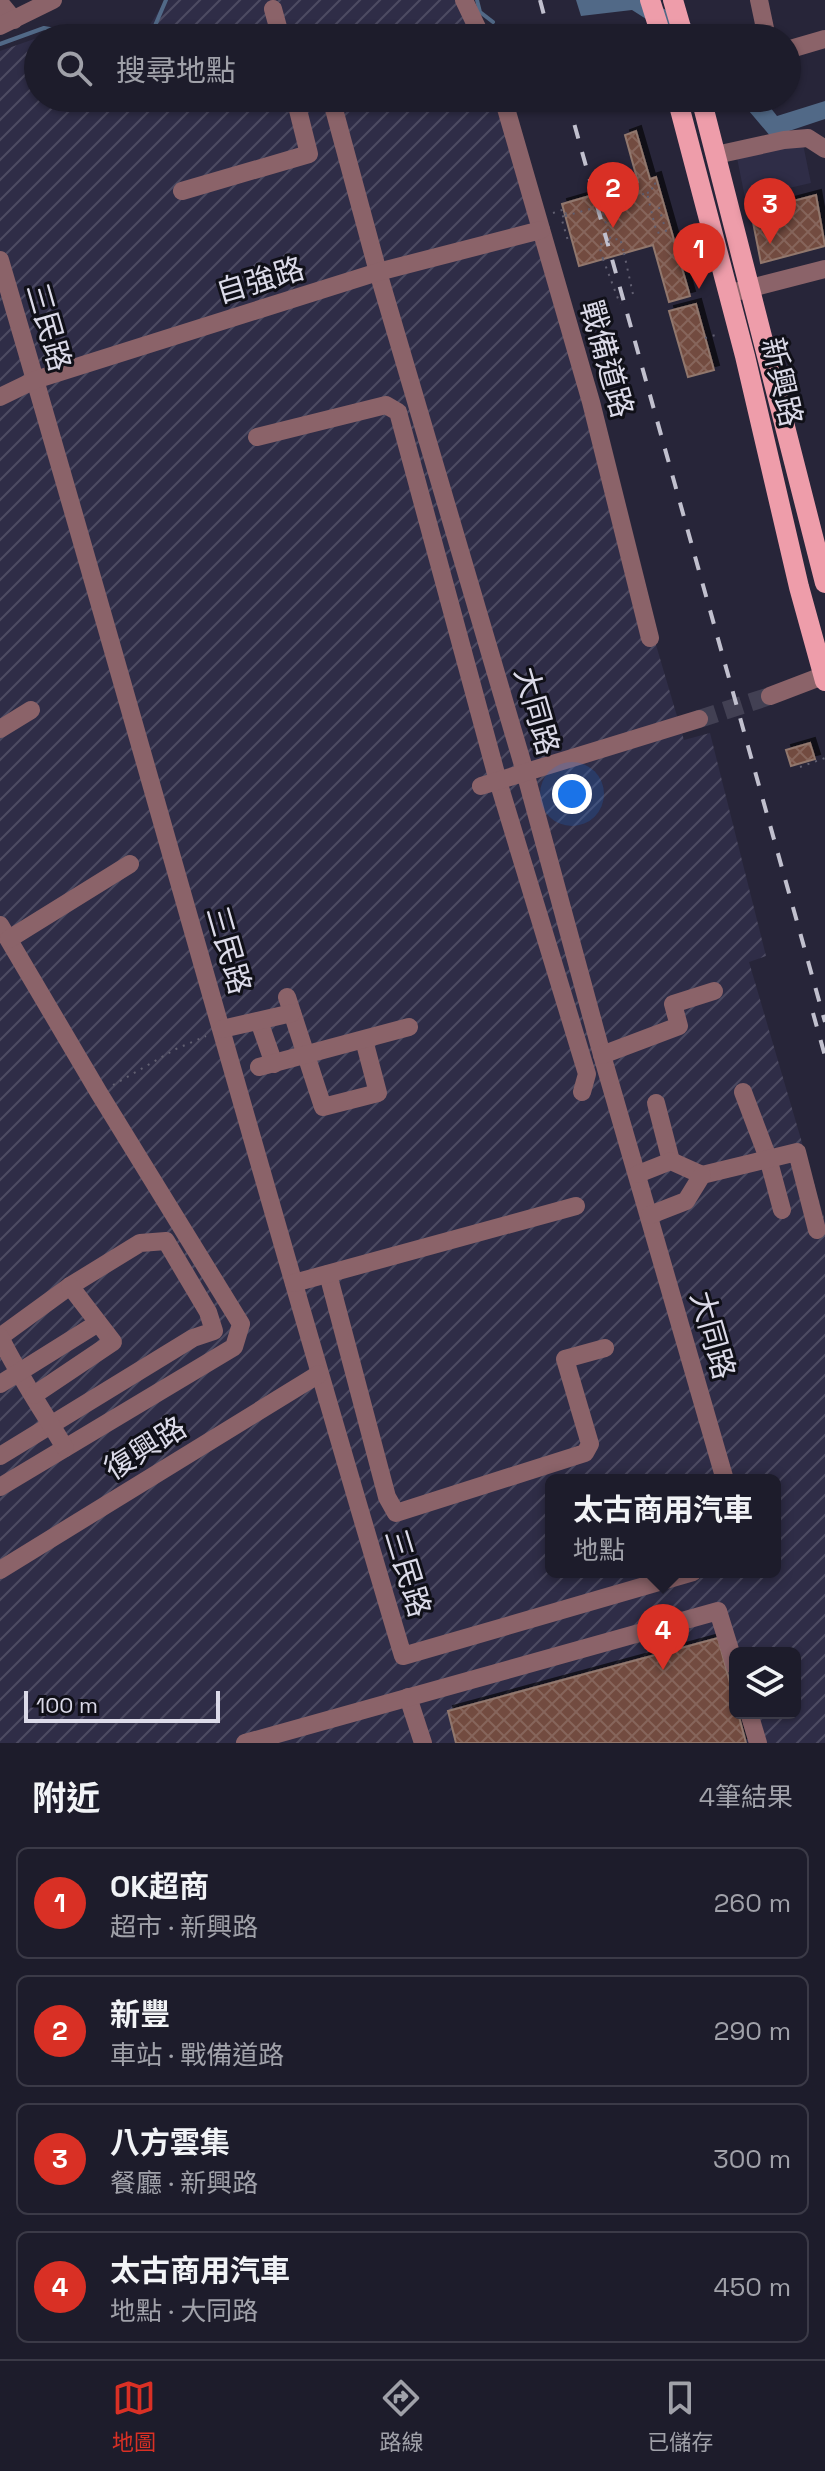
<!DOCTYPE html>
<html lang="zh-TW">
<meta charset="utf-8">
<style>
:root{--surface:#1d1c2b;--page:#252533;--text:#f1f3f6;--muted:#a0a1a9;--line:#3b3a47;--accent:#d93025}
body{margin:0;font-family:"Space Grotesk","Noto Sans TC",sans-serif;background:var(--page);color:var(--text)}
.controls{position:absolute;right:24px;bottom:24px;display:grid;overflow:hidden;border-radius:12px;box-shadow:0 2px 6px #0004}
.controls button{width:72px;height:72px;display:grid;place-items:center;padding:0;border:0;border-bottom:2px solid var(--line);background:var(--surface);color:var(--text);font:40px sans-serif}
.scale{position:absolute;left:24px;bottom:20px;width:196px;box-sizing:border-box;padding-left:8px;border:4px solid #dbdae8;border-top:0;font-size:22px;line-height:28px;white-space:nowrap;color:#dbdae8;-webkit-text-stroke:6px #101018;paint-order:stroke}
.you{position:absolute;left:572px;top:794px;width:28px;height:28px;margin:-20px;border:6px solid #fff;border-radius:50%;background:#1a73e8;box-shadow:0 0 0 12px #1a73e833}
.badge{display:grid;place-items:center;width:52px;height:52px;border-radius:50%;background:var(--accent);color:#fff;font-size:26px;font-weight:700}
.pin{position:absolute;translate:-50% -66px;filter:drop-shadow(0 2px 4px #0008)}
.pin::after{content:'';position:absolute;top:42px;width:28px;height:24px;background:inherit;clip-path:polygon(0 0,100% 0,50% 100%)}
.popup{position:absolute;left:545px;top:1474px;width:236px;height:104px;box-sizing:border-box;display:grid;place-content:center;border-radius:12px;background:var(--surface);filter:drop-shadow(0 2px 6px #0005);font-size:26px;white-space:nowrap;color:var(--muted)}
.popup b{font-size:30px;color:var(--text)}
.popup::after{content:'';position:absolute;left:50%;top:100%;margin-left:-16px;border:16px solid transparent;border-top-color:var(--surface)}
.list{margin:0;padding:0;list-style:none}
h2{display:flex;justify-content:space-between;align-items:center;height:104px;margin:0;padding:0 32px;font-size:34px}
h2 small{font-size:26px;font-weight:400;color:var(--muted)}
.list li{display:grid;grid-template-columns:52px 1fr auto;gap:24px;align-items:center;box-sizing:border-box;height:112px;margin:0 16px 16px;padding:0 16px;border:2px solid var(--line);border-radius:12px}
.list b{display:block;font-size:30px;white-space:nowrap}
.list p{margin:0;font-size:26px;white-space:nowrap;color:var(--muted)}
.list em{font-size:26px;font-style:normal;color:var(--muted)}
.icon{flex:none;width:44px;height:44px;fill:none;stroke:currentColor;stroke-width:2;stroke-linecap:round;stroke-linejoin:round}
.map{position:relative;flex:none;width:825px;height:1743px;overflow:hidden}
.search{position:absolute;background:var(--surface);box-shadow:0 2px 6px #0004;left:24px;right:24px;top:24px;height:88px;display:flex;align-items:center;gap:20px;box-sizing:border-box;padding:0 28px;border-radius:44px;color:var(--muted);font-size:30px}
.sheet{height:616px;background:var(--surface)}
nav{display:flex;justify-content:space-around;align-items:center;box-sizing:border-box;height:112px;border-top:2px solid var(--line);background:var(--surface);font-size:22px;color:var(--muted)}
nav a{display:grid;justify-items:center;gap:4px}
nav .on{color:var(--accent)}
.map>svg:first-child{display:block}
.built{fill:#2f2d47}
.industrial{fill:url(#industrial-furrows);fill-rule:evenodd}
.water{fill:#516987}
.lines{fill:none;stroke-linecap:round;stroke-linejoin:round}
.stream{stroke:#516987;stroke-width:4}
.building{fill:url(#building-cross-hatch);stroke:#91776d;stroke-width:2;filter:url(#shadow)}
.minor-tunnel{stroke:#424053;stroke-width:18;stroke-dasharray:18 9;stroke-linecap:butt}
.path{stroke:#615f71;stroke-width:2;stroke-dasharray:2 6;stroke-linecap:butt}
.minor{stroke:#8b6369;stroke-width:18}
.major{stroke:#ee9daa;stroke-width:20}
.rail{stroke:#c1c0ce;stroke-width:4;stroke-dasharray:14 14;stroke-linecap:butt}
.path-bridge{stroke:#615f71;stroke-width:2;stroke-dasharray:2 6;stroke-linecap:butt}
.labels{text-anchor:middle;dominant-baseline:central;stroke-width:6;stroke-linejoin:round;paint-order:stroke}
.street-label{font-size:30px;fill:#dbdae8;stroke:#101018}
</style>
<div class="map">
<svg width="825" height="1743" viewBox="0 0 825 1743">
<defs>
<pattern id="industrial-furrows" width="10" height="10" patternUnits="userSpaceOnUse" patternTransform="scale(2)"><rect width="10" height="10" fill="#2f2d47"/><path d="M-1 1l2-2M0 10L10 0M9 11l2-2" fill="none" stroke="#4d4b62"/></pattern>
<pattern id="building-cross-hatch" width="8" height="8" patternUnits="userSpaceOnUse" patternTransform="scale(2)"><rect width="8" height="8" fill="#724c3f"/><path d="M0 0l8 8M0 8l8-8" fill="none" stroke="#86655b"/></pattern>
<filter id="shadow"><feDropShadow dx="5" dy="-5" stdDeviation="0" flood-color="#0009"/></filter>
</defs>
<rect width="100%" height="100%" fill="#272539"/>
<path class="built" d="M803,144L811,183L745,198L737,158Z"/>
<path class="industrial" d="M166,0H460L477,38H38V98H495L684,740L710,733L766,956L749,962L825,1221V1743H0V51L40,37L145,32ZM551,1480H775V1572H551ZM735,1653H795V1713H735Z"/>
<g class="water">
<path d="M576,0H647L689,22L703,38H676L632,10L581,16Z"/>
<path d="M738,98H763L777,116L825,101V119L771,137Z"/>
</g>
<g class="lines">
<g class="stream">
<path d="M477,0L480,12L493,22"/>
<path d="M128,38L154,28L166,0"/>
<path d="M0,44L44,28L104,38"/>
</g>
</g>
<g class="building">
<path d="M636,131L650,179L656,177L690,296L669,302L653,245L579,266L562,204L638,182L625,135Z"/>
<path d="M816,195L825,246L761,263L751,212Z"/>
<path d="M696,304L714,370L688,377L669,311Z"/>
<path d="M810,743L815,759L791,766L786,750Z"/>
<path d="M718,1638L735,1702V1713H738L746,1743H456L448,1711Z"/>
</g>
<g class="lines">
<path class="minor-tunnel" d="M699,719L770,696"/>
<g class="path">
<path d="M647,193L653,191L651,185L660,182"/>
<path d="M601,206L611,241"/>
<path d="M553,213L565,209L566,216"/>
<path d="M564,216L561,217L569,244"/>
<path d="M653,218L657,233L666,231L659,208L666,206"/>
<path d="M624,253L634,299"/>
<path d="M603,259L620,304"/>
<path d="M705,338L719,334"/>
<path d="M800,767L825,758"/>
<path d="M113,1085L176,1049L206,1036"/>
</g>
<g class="minor">
<path d="M464,0L482,38"/>
<path d="M759,0L767,38"/>
<path d="M0,3L14,20"/>
<path d="M273,9L281,38"/>
<path d="M0,26L53,0"/>
<path d="M787,50L825,39"/>
<path d="M331,98L378,272L525,772L602,1055L725,1480"/>
<path d="M503,98L591,402L650,638"/>
<path d="M716,155L784,140L808,138L825,149"/>
<path d="M182,191L309,154L295,98"/>
<path d="M0,260C137,725 264,1192 403,1656L693,1572"/>
<path d="M735,292L825,269"/>
<path d="M0,397L35,380L378,272L541,230"/>
<path d="M257,437L386,405L398,412L498,781L587,1074L582,1092"/>
<path d="M770,696L825,675"/>
<path d="M0,729L31,710"/>
<path d="M481,786L699,719"/>
<path d="M0,925L99,1093L241,1324L234,1347L0,1487"/>
<path d="M9,939L130,864"/>
<path d="M287,997L323,1107L378,1093L364,1040"/>
<path d="M259,1021L274,1064"/>
<path d="M222,1029L292,1013"/>
<path d="M602,1055L679,1026L673,1004L714,991"/>
<path d="M259,1067L409,1027"/>
<path d="M743,1092L768,1158L782,1210"/>
<path d="M656,1103L671,1161"/>
<path d="M638,1174L671,1161L702,1175L797,1152L817,1230"/>
<path d="M650,1215L686,1201L702,1175"/>
<path d="M328,1274L387,1497L396,1513L585,1453L590,1444L565,1359L605,1348"/>
<path d="M294,1283L576,1206"/>
<path d="M0,1337L70,1286L140,1243L166,1241L208,1312L214,1331L193,1338L0,1456"/>
<path d="M0,1337C19,1376 43,1411 65,1448"/>
<path d="M0,1384L98,1323"/>
<path d="M34,1395L113,1342L70,1286"/>
<path d="M0,1570L319,1374"/>
<path d="M408,1697L423,1743"/>
<path d="M749,1713L758,1743"/>
<path d="M245,1743L718,1611L735,1666"/>
</g>
<g class="major">
<path d="M650,0L662,38"/>
<path d="M673,0L684,38"/>
<path d="M677,98L745,356L799,587L825,681"/>
<path d="M701,98L825,583"/>
</g>
<g class="rail">
<path d="M540,0L550,38"/>
<path d="M567,98L825,1022"/>
<path d="M813,1013L825,1056"/>
</g>
<g class="path-bridge">
<path d="M565,216L647,193L653,218"/>
<path d="M603,259L599,245L620,238L624,253"/>
</g>
</g>
<g class="labels">
<g class="street-label">
<text transform="translate(260 280) rotate(-17)">自強路</text>
<text transform="translate(49 327) rotate(74)">三民路</text>
<text transform="translate(607 359) rotate(74)">戰備道路</text>
<text transform="translate(782 382) rotate(77)">新興路</text>
<text transform="translate(537 711) rotate(74)">大同路</text>
<text transform="translate(229 950) rotate(74)">三民路</text>
<text transform="translate(713 1335) rotate(74)">大同路</text>
<text transform="translate(145 1448) rotate(-32)">復興路</text>
<text transform="translate(408 1573) rotate(73)">三民路</text>
</g>
</g>
</svg>
<div class="controls">
<button><svg class="icon" aria-label="layers" viewBox="0 0 24 24"><path d="M12 4l9 5-9 5-9-5zM3 14l9 5 9-5"/></svg></button>
</div>
<div class="scale">100 m</div>
<div class="you"></div>
<div class="pin badge" style="left:699px;top:289px">1</div>
<div class="pin badge" style="left:613px;top:228px">2</div>
<div class="pin badge" style="left:770px;top:244px">3</div>
<div class="pin badge" style="left:663px;top:1670px">4</div>
<div class="popup"><b>太古商用汽車</b>地點</div>
<div class="search"><svg class="icon" aria-label="search" viewBox="0 0 24 24"><circle cx="10" cy="10" r="6"/><path d="M15 15l6 6"/></svg>搜尋地點</div>
</div>
<section class="sheet">
<h2>附近<small>4筆結果</small></h2>
<ul class="list">
<li><span class="badge">1</span><div><b>OK超商</b><p>超市 · 新興路</p></div><em>260 m</em></li>
<li><span class="badge">2</span><div><b>新豐</b><p>車站 · 戰備道路</p></div><em>290 m</em></li>
<li><span class="badge">3</span><div><b>八方雲集</b><p>餐廳 · 新興路</p></div><em>300 m</em></li>
<li><span class="badge">4</span><div><b>太古商用汽車</b><p>地點 · 大同路</p></div><em>450 m</em></li>
</ul>
</section>
<nav>
<a class="on"><svg class="icon" aria-label="map" viewBox="0 0 24 24"><path d="M3 6l6-2 6 2 6-2v14l-6 2-6-2-6 2zM9 4v14M15 6v14"/></svg>地圖</a>
<a><svg class="icon" aria-label="directions" viewBox="0 0 24 24"><path d="M12 3l9 9-9 9-9-9zM9 14v-3h6M13 9l2 2-2 2"/></svg>路線</a>
<a><svg class="icon" aria-label="saved" viewBox="0 0 24 24"><path d="M7 4h10v16l-5-4-5 4z"/></svg>已儲存</a>
</nav>
